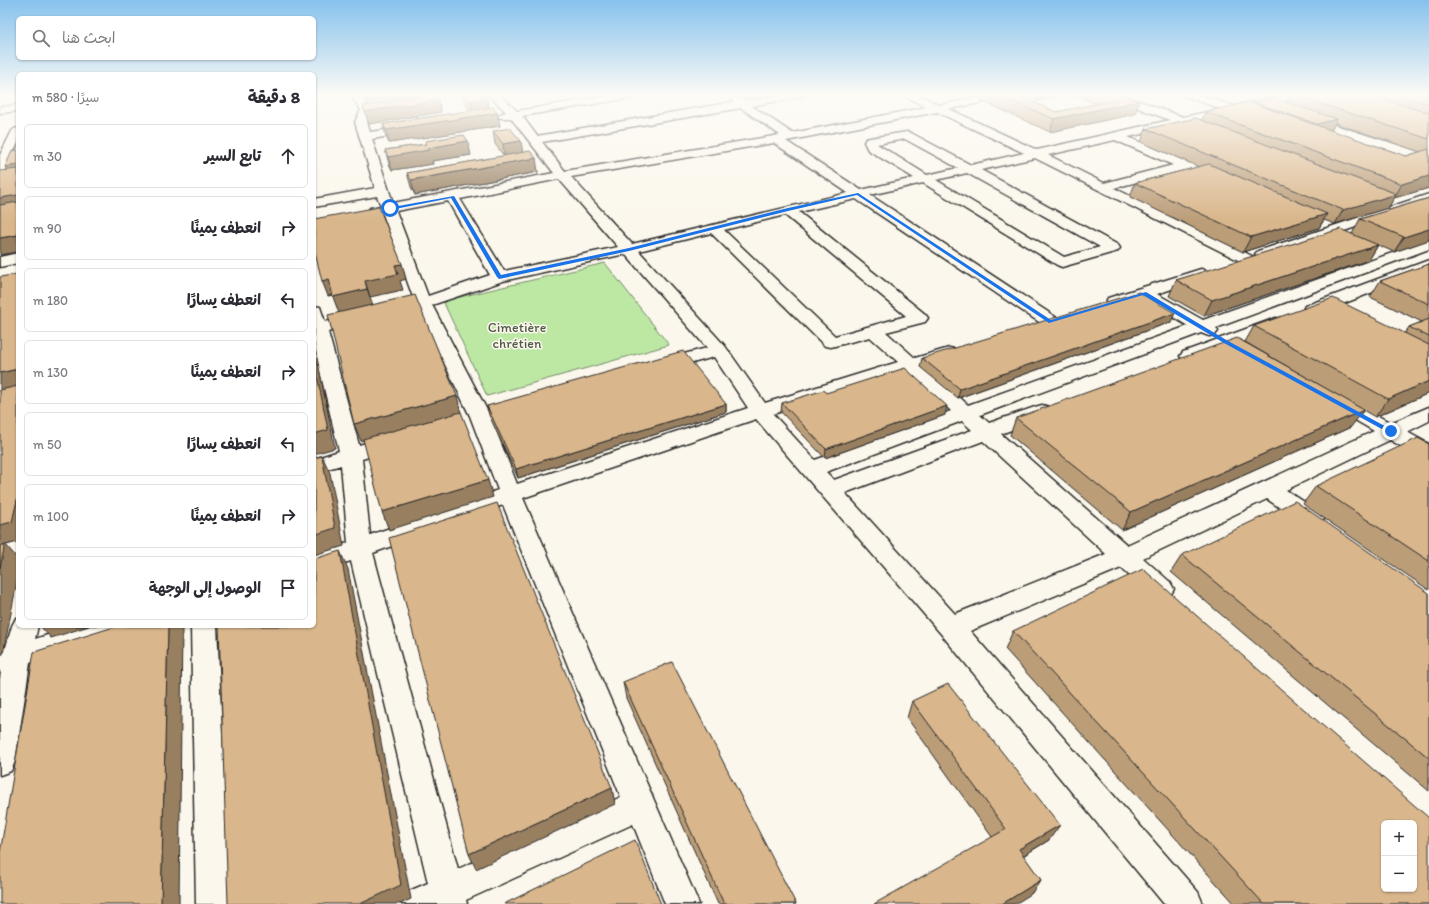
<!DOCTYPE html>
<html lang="ar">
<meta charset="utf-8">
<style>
:root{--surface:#fff;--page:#f2f2f3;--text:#2b2b33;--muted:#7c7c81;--line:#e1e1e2}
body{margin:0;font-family:Itim,"Playpen Sans Arabic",sans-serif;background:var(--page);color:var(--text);direction:rtl}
.controls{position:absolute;right:12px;bottom:12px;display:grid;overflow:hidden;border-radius:6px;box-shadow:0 1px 3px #0004}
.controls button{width:36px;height:36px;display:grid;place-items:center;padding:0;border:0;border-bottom:1px solid var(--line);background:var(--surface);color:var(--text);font:20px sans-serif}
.stop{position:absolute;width:12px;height:12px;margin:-9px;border:3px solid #1a73e8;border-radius:50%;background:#fff}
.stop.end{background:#1a73e8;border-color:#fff;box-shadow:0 1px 4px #0008}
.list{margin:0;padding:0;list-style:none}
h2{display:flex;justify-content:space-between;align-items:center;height:52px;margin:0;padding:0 16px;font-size:17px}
h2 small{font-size:13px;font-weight:400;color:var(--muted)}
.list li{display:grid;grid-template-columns:26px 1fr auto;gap:12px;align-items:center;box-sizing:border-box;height:64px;margin:0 8px 8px;padding:0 8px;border:1px solid var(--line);border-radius:6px}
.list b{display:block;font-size:15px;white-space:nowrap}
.list em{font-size:13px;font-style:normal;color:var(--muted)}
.icon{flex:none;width:22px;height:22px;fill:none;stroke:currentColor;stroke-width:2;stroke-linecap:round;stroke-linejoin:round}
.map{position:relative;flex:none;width:1429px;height:904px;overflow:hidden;direction:ltr}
.search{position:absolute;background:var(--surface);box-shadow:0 1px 3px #0004;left:16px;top:16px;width:300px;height:44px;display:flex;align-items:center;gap:10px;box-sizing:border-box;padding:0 14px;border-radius:6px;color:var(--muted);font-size:15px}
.panel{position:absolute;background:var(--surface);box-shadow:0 1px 3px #0004;left:16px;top:72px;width:300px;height:556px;border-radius:6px;direction:rtl}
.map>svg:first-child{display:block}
.green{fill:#bde8a4;stroke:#748a68}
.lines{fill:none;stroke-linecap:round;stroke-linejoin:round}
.minor-casing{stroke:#2b2b2b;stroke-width:3}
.minor{fill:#fbf7ec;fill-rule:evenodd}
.wall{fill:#bb9d78;stroke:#2b2b2b;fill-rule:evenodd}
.shaded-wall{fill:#987f61;stroke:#2b2b2b}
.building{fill:#d9b68b;stroke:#2b2b2b;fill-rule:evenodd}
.route{fill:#1a73e8}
.labels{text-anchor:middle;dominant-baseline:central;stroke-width:3;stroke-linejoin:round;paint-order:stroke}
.park-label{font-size:14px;fill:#505a49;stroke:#fbf7ec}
</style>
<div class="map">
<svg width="1429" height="904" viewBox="0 0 1429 904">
<rect width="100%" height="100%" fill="#fbf7ec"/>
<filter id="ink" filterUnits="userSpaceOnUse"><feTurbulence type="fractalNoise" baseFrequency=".025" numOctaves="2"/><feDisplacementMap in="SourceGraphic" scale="8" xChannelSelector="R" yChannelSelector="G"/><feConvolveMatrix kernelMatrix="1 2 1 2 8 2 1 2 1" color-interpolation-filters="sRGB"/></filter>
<g filter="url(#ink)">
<path class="green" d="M605,263L669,345L487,396L443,301Z"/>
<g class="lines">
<g class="minor-casing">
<g id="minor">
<path d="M350,94H360L371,110L367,122L370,132L414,126L418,127L420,129L418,131L414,132L372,139L393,203L554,173L511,118H500L498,116L500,114L506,112L488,94H499L517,111L618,94H642L637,97L522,116L537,136L733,102L732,100L737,97L745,100L782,94H805L800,97L752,106L792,133L927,107L904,96L903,94H917L939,105L994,94H1016L1011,97L949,109L1037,150L1170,120L1106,96L1105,94H1120L1183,117L1221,109L1185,96L1184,94H1199L1234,106L1288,94H1307L1306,96L1190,123L1185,125H1182L1128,137L1222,177L1223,180L1222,183H1212L1184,170L1114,188L1252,256L1255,259L1252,262L1247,264L1242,262L1035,158L981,170L1118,245L1120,248L1118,251L1062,267L1057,265L923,183L870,195L1057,318L1060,322L1057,326L1051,327L1045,326L856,199L799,212L925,314L928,318L925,322L886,332L915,358L949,348L955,349L958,353L955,357L925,366L968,405L1188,326L1142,298L1114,307L1108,306L1106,302L1108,298L1201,269L1207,271L1209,274L1207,277L1157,294L1203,320L1429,240V249L1216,328L1218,331L1215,335L1209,336L1201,333L980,415L989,423L1035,407L1042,405L1049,407L1052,411L1049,415L1001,434L1127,545L1374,431L1329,405L1326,401L1329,397L1336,395L1343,397L1391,423L1429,407V421L1407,432L1429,444V460L1422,458L1390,440L1286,490L1321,513L1324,519L1321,525L1313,527L1305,525L1267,499L1143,558L1170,582L1174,589L1170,596L1161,599L1152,596L1121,568L970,631L1198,892L1203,904H1164L942,635L756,419L523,498L699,904H665L633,824L466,900L467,904H402L407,892L428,883L351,561L314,572V554L348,543L341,465L314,473V459L339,451L314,346V306L320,307L325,322L358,314L364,315L367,319L364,323L328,332L359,445L394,435L401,437L404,442L401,447L362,459L370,535L498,490L470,416L418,309L392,316L386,315L384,311L386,307L414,300L383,214L375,215L370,214L368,211L370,208L381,206L377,196L314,207V199L375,188L355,122L361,110ZM741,108L780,135L565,171L542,142ZM937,112L1024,153L971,165L911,133L907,132L870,138L866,139L864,142L868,150L914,178L861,190L786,141ZM905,139L958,168L927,175L877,144ZM1115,140L1173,165L1104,183L1048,155ZM774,143L848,193L632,244L571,177ZM967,173L1100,247L1064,257L936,180ZM559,179L618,247L504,271L460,199ZM448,201L490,275L428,296L396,211ZM785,215L906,316L835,336L724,230ZM711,233L825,346L831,347L870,337L898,362L765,403L725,346L639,251ZM625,254L707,348L653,362L651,366L653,370L660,372L714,357L748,408L517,484L490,416L432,305L503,281ZM908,371L951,411L815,460L773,414ZM962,421L972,430L834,480L826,472ZM983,441L1106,554L955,614L845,493ZM503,505L621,797L458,869L373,553Z"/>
<path d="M18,105V111L0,113V107Z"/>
<path d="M1306,116L1420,152L1422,155L1420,158H1412L1302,121L1300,119L1302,117Z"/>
<path d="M18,128V143L6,168L4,171L0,172V155L12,131L14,129Z"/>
<path d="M1429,194V202L1268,257L1263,259L1258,257L1255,254L1258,251Z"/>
<path d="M18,253V263L0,267V257Z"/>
<path d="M1429,260V270L1317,314L1311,315L1305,314L1303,310L1305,306Z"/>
<path d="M1276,318L1282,319L1285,323L1282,327L1195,360L1189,361L1183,360L1180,356L1183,352Z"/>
<path d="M18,542V560L0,565V547Z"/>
<path d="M16,618H18V626H38L35,639L76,626H125L121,634L30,663L15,761L11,771L0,775V679L1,672L0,673V649L6,647L12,626Z"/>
<path d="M191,626H217L230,904H196Z"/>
</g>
</g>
<use href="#minor" class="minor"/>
</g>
<g class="wall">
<path d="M366,94H424L369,102Z"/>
<path d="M463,94H483L487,99L489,108L497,113L500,126L389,143L386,137L383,124L470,111L465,103Z"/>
<path d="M742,94H785L749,100L742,95Z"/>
<path d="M982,94H1062V96L1037,101L1029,97L1023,98L1056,112L1097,104L1072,94H1121L1135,114L1050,132L980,100Z"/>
<path d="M1291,94H1429V188L1394,198L1388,208L1335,224L1324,220L1319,228L1243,252L1130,197L1135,183L1199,167L1141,142L1146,129L1202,120L1205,112L1254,104L1255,103H1287ZM1335,123L1391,142L1420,152L1406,156L1329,130L1332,129Z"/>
<path d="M438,100L441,112L369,124L363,106Z"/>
<path d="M493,131L523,152L538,172L415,195L411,187L407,173L504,156L495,144Z"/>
<path d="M425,141L471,155L432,161L433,164L392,170L389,164L385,150L426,144Z"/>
<path d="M1429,198L1394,252L1378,245L1369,260L1204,316L1169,296L1176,280L1352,234L1360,219Z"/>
<path d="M1429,264V393L1375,417L1245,342L1254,326L1405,333L1409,327L1422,322L1370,297L1380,281Z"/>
<path d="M1171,322L958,398L920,367L922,358Z"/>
<path d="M782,403L945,415L825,458L781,412Z"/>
<path d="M726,404V412L518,478L489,415L487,406Z"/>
<path d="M1016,418L1351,427L1122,530L1010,435Z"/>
<path d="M1429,444V590L1303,504L1316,486Z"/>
<path d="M1182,555L1429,593V791L1171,572Z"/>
<path d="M1013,631L1429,904H1235L1005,649Z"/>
<path d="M623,682L796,904H718L626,698Z"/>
<path d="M912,701L1049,840L1023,856L1041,880L1031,894L992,837L907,718Z"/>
</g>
<g class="shaded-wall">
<path d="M367,94H424L369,102Z"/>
<path d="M749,94H785L749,100Z"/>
<path d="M1004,94H1030L1029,97L1011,101Z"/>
<path d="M1039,94H1062V96L1037,101Z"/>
<path d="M487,99L489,111L473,114L470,101Z"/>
<path d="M438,100L441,112L369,124L365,112Z"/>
<path d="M1139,101L1135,114L1050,132L1054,119Z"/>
<path d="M497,113L500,126L389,143L386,130Z"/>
<path d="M1337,119L1332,129L1312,134L1317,124Z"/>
<path d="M468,141L471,155L432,161L433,164L392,170L388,157L428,148Z"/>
<path d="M521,141L523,154L505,157L503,144Z"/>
<path d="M536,158L538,172L415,195L411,180Z"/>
<path d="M18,165V177L12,178L5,167Z"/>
<path d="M1429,176V188L1394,198L1402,184Z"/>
<path d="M1397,194L1388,208L1335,224L1343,210Z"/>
<path d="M18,195V211L0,214V198Z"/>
<path d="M1327,214L1319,228L1243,252L1251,237Z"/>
<path d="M1429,229V240L1394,252L1404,237Z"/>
<path d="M18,235V252L0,255V238Z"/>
<path d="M1378,245L1369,260L1204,316L1212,300Z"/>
<path d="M402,264L406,279L400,281L403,290L370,297L365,281L395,265Z"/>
<path d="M329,279L334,295L328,296L322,281Z"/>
<path d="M367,289L373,305L339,313L333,297Z"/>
<path d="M1175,313L1171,322L958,398L960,389Z"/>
<path d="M314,343L335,448L314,454Z"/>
<path d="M18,369V388L0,392V373Z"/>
<path d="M1429,381V393L1375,417L1388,399Z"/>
<path d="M457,396L461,413L361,441L354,424Z"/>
<path d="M726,404V412L518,478L516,469Z"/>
<path d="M947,406L945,415L825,458L826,449Z"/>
<path d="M1364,410L1351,427L1122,530L1131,512Z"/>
<path d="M322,456L330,473L344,546L314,555V535Z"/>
<path d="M488,480L493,497L389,530L382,512Z"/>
<path d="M18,496V542L6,545L18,559V577L3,654L0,655V525Z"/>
<path d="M340,551L348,569L411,899L400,904H360Z"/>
<path d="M40,626H89L51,638Z"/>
<path d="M168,626H181L182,627L179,904H161Z"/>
<path d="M612,788L615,804L476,869L469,854Z"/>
<path d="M1060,825L1049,840L1009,864L1019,849Z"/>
<path d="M1041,880L1031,894L1015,904H1002Z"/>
</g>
<g class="building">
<path d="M434,94L438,100L365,112L363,106Z"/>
<path d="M465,94H483L487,99L470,101Z"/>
<path d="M996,94H1013L1056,112L1120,99L1107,94H1121L1139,101L1054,119Z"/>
<path d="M1291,94H1366L1429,113V139Z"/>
<path d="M1395,94H1429V104Z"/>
<path d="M1274,98L1337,119L1317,124L1255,103Z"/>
<path d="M1249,102L1406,156L1429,149V176L1402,184L1205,112Z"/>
<path d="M493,107L497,113L386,130L383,124Z"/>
<path d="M1196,118L1397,194L1343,210L1146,129Z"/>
<path d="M510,128L521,141L503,144L493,131Z"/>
<path d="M464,135L468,141L428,148L429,150L388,157L385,150L426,144L425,141Z"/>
<path d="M18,150V165L5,167L12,151Z"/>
<path d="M530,151L536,158L411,180L407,173Z"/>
<path d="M1209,164L1327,214L1251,237L1135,183Z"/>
<path d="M18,169V195L0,198V171Z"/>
<path d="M1429,198V229L1404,237L1360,219Z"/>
<path d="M18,202V235L0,238V205Z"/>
<path d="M379,207L402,264L395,265L398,274L365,281L367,289L333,297L329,279L322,281L314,249V219Z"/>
<path d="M1340,229L1378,245L1212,300L1176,280Z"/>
<path d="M1429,264V304L1380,281Z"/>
<path d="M18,274V369L0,373V277Z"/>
<path d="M1139,292L1175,313L960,389L922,358Z"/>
<path d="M415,295L457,396L354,424L328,315Z"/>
<path d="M1333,298L1429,345V381L1388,399L1254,326Z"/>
<path d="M1429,319V337L1409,327Z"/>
<path d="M1237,338L1364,410L1131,512L1016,418Z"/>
<path d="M683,351L726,404L516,469L487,406Z"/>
<path d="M314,360L328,430L314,434Z"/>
<path d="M905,368L947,406L826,449L782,403L824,390L826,393Z"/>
<path d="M18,386V496L12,522L0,525V390Z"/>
<path d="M461,412L488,480L382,512L363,439Z"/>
<path d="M1418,438L1429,444V561L1316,486Z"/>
<path d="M322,456L335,528L314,535V458Z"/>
<path d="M1295,501L1429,593V758L1182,555Z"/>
<path d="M497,503L612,788L469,854L389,538Z"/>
<path d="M5,544L0,568V546Z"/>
<path d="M340,551L401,885L360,904H228L219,626H314V559Z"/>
<path d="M1143,569L1429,818V904H1264L1013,631ZM1384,823H1414V889H1384Z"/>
<path d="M117,626H168L161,904H0V853L34,652Z"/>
<path d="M672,662L796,904H724L623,682Z"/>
<path d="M948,684L1060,825L1019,849L1041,880L1002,904H874L1006,829L912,701Z"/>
<path d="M635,840L661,904H504Z"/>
</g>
</g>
<linearGradient id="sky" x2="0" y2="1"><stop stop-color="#86c2ed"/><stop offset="0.43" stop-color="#fdfbf6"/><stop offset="1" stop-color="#fdfbf6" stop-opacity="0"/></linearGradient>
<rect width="1429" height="221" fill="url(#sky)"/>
<path class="route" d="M858,193L1051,320L1146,292L1228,341L1394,431L1389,433L1224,343L1143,295L1049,323L857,195L788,211L629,251L499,279L497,277L451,198L390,210L387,208L454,196L501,275L629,248L788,208Z"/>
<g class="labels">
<g class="park-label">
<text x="517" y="327">Cimetière<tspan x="517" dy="16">chrétien</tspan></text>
</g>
</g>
</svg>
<div class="controls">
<button>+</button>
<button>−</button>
</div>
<div class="stop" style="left:390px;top:208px"></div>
<div class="stop end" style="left:1391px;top:431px"></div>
<div class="search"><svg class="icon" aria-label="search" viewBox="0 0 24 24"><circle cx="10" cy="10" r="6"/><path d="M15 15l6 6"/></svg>ابحث هنا</div>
<section class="panel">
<h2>8 دقيقة<small>سيرًا · 580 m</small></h2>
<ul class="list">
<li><svg class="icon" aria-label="ahead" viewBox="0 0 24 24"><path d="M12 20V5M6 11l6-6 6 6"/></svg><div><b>تابع السير</b></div><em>30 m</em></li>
<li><svg class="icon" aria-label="right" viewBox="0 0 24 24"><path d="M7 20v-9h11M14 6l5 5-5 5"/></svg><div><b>انعطف يمينًا</b></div><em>90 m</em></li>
<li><svg class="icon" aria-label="left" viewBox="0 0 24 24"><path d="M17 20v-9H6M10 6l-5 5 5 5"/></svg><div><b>انعطف يسارًا</b></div><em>180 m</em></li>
<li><svg class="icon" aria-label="right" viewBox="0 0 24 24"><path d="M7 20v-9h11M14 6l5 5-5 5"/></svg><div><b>انعطف يمينًا</b></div><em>130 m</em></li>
<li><svg class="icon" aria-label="left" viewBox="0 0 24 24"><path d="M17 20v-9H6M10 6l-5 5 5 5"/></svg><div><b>انعطف يسارًا</b></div><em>50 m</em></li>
<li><svg class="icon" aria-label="right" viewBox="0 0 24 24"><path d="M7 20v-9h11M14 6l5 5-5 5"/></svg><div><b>انعطف يمينًا</b></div><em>100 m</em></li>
<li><svg class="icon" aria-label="arrive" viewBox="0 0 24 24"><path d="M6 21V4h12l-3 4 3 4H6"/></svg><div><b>الوصول إلى الوجهة</b></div></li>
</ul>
</section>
</div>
